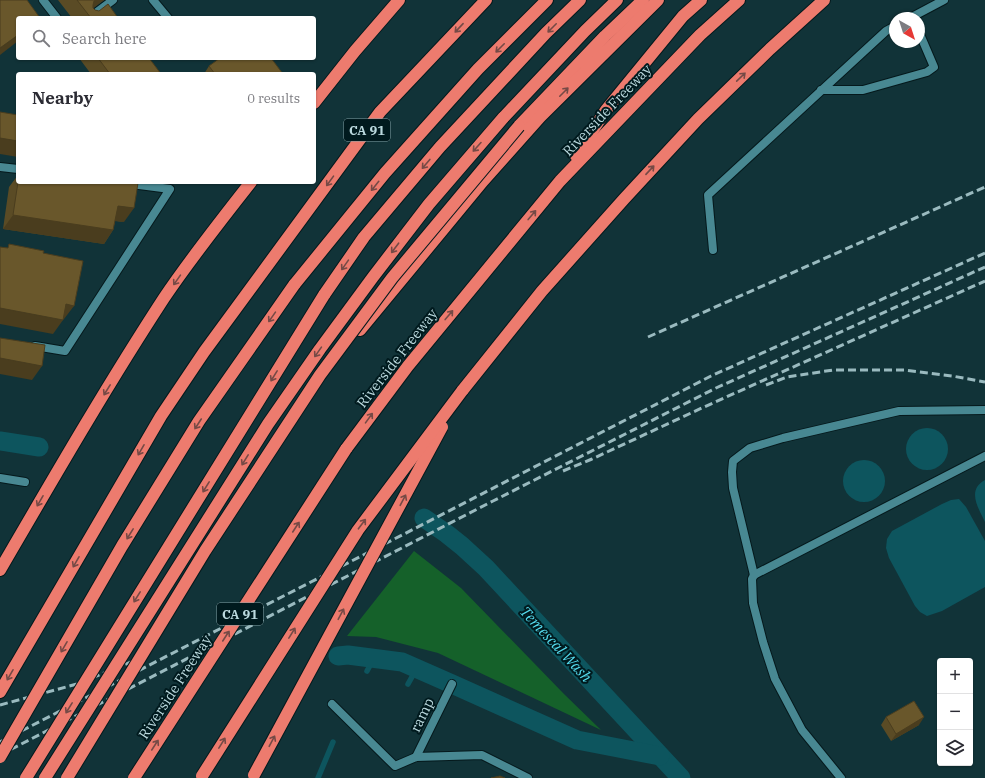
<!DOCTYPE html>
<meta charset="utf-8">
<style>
:root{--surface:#fff;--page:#f2f2f3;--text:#2b2b33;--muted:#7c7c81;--line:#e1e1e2}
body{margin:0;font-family:"IBM Plex Serif",serif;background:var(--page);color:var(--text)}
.controls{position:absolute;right:12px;bottom:12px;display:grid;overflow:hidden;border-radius:4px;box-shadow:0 1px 3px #0004}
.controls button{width:36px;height:36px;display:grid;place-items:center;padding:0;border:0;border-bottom:1px solid var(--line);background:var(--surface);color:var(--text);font:20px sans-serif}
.compass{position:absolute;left:889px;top:12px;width:36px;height:36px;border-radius:50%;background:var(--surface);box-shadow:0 1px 3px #0004;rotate:141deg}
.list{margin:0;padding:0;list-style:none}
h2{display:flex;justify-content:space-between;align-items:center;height:52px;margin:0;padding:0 16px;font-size:17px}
h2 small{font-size:13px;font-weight:400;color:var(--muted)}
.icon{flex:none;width:22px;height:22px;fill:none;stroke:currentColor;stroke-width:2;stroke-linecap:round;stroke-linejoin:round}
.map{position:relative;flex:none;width:985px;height:778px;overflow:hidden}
.search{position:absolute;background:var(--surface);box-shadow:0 1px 3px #0004;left:16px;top:16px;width:300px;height:44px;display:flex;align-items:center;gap:10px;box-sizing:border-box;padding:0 14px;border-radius:4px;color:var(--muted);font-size:15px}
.panel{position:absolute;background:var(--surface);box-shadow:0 1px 3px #0004;left:16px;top:72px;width:300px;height:112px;border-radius:4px}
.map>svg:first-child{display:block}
.green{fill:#15612a}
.water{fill:#0d555e}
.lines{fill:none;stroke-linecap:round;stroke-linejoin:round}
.stream{stroke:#0d555e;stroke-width:5.5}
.canal{stroke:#0d555e;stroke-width:19}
.lane-casing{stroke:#05191c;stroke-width:10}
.highway-casing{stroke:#05191c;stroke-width:14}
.lane{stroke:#488892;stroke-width:8}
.highway{stroke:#ed7b6e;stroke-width:12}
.rail{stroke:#9ababf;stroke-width:3;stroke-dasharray:8 4;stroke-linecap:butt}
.highway-bridge-casing{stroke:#05191c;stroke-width:14;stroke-linecap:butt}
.highway-bridge{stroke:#ed7b6e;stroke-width:12}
.wall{fill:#5a4b25}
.shaded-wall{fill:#4a3d1e}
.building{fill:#69572b;stroke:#4a3d1e}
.oneway{stroke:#764a46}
.labels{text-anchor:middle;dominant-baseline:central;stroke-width:4;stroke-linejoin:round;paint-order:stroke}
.shield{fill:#001a1e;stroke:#82a0a4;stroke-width:1}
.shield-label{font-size:13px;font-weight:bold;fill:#bad9de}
.street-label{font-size:14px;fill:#bad9de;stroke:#001a1e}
.water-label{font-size:15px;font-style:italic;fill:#54daed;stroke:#001a1e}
</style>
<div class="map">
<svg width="985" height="778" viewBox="0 0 985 778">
<rect width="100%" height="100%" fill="#113338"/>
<path class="green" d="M414,551L461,588L564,694L601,730L438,653L376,637L347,636Z"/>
<g class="water">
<circle cx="927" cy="449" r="21"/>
<circle cx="864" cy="481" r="21"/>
<path d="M985,480V522C979,509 966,490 985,480Z"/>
<path d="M959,499L966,507L985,541V587L942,611L927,616L920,612L915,606L889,558L886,548L887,539L892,531L942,504L951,500Z"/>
</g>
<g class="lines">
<g class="stream">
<path d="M367,671L374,658"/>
<path d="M408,684L417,668"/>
<path d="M318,778L333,742"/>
</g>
<g class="canal">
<path d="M0,441L39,447"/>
<path d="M424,518L447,534L462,546L486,568L681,778"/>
<path d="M338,656L348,655L402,662L452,684L577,740L660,756"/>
</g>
<g class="lane-casing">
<g id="lane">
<path d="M43,0L57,18"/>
<path d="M153,0L168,18"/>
<path d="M89,18L113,0"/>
<path d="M910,18L944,0"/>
<path d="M821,90H863L927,72L934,67L919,32"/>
<path d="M0,167L18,169"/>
<path d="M713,250L708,195L886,31L895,26"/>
<path d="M35,346L65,351L170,189L116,182"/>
<path d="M0,478L25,482"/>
<path d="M754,575L733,488L732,472L733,461L750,448L783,438L899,411L985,410"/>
<path d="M332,704L395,766L416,757L482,755L528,778"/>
<path d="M416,757L452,684"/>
<path d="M841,778L802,730L775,679L763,642L753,603L752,579L754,575L985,456"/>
</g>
</g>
<g class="highway-casing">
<g id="highway">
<path d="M314,103L355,51L399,0"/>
<path d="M503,118L585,31L617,0"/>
<path d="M519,126L605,36L643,0"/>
<path d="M576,156L606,110L683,16L701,0"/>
<path d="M294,285L385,173L478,69L547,0"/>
<path d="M324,295L364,237L440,147L546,33L580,0"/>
<path d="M360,330L379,307L483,181L540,117L658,0"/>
<path d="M462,391L542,291L624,199L698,119L770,49L824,0"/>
<path d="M346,449L408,366L560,181L700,35L739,0"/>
<path d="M0,570C53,479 106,387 164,298C191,258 221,220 251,182"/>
<path d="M0,692L161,416L204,352L380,112L486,0"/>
</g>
</g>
<use href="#lane" class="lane"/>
<use href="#highway" class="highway"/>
<g class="rail">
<path d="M648,337L985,187"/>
<path d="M766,385L787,377L833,370H904L952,376L985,382"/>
<path d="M563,471L592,459L704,407L985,281"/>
<path d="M0,705L77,684L131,662"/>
<path d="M0,742L711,376L985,253"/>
<path d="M0,755L493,501L716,388L985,267"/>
</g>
<g class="highway-bridge-casing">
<g id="highway-bridge">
<path d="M0,757L122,546L199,421L294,285"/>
<path d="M254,775L442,427"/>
<path d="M202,776L358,530L462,391"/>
<path d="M26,778L324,295"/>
<path d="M45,778L268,424L320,349L373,277L429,204L503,118"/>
<path d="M67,778L205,551L320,375L392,278L519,126"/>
<path d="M134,778L346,449"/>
</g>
</g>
<use href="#highway-bridge" class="highway-bridge"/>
</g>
<g class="wall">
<path d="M58,0H104L93,8L95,10L118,18H72Z"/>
<path d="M79,58H149L161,74H91Z"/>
<path d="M209,66L283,74H204Z"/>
<path d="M18,175V182L124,222L115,221L113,230L104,244L3,229L9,187Z"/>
<path d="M886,717L919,725L891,741L881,725Z"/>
</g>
<g class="shaded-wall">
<path d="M96,0H104L87,13L94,1Z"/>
<path d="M18,35V41L0,55V48Z"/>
<path d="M0,138L18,141V157L0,154Z"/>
<path d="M118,206L134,208L124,222L108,220Z"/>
<path d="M13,215L113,230L104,244L3,229Z"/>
<path d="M66,304L74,306L64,319L56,318Z"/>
<path d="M0,308L63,320L53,334L0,324Z"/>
<path d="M0,358L42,366L32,380L0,374Z"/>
<path d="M924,717L919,725L891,741L896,734Z"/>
</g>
<g class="building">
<path d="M0,0H27L40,18H18V35L0,48Z"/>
<path d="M77,0H96L94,1L93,5V8L95,10L99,11L108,4L118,18H91Z"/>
<path d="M98,58H149L161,74H110Z"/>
<path d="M220,58H271L283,74H215L209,66Z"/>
<path d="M0,112L18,115V141L0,138Z"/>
<path d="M18,182H130L138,183L134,208L118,206L113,230L13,215Z"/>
<path d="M9,244L44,251L43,253L83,261L74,306L66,304L63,320L0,308V247L8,248Z"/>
<path d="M0,338L45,345L42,366L0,358Z"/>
<path d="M914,701L924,717L896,734L886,717Z"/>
<path d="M500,776L505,778H491Z"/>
</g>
<defs><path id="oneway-shaft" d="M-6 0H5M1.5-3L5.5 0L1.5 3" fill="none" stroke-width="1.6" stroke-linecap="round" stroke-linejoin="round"/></defs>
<g class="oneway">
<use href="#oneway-shaft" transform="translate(459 28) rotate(133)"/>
<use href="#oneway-shaft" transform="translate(552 28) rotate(135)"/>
<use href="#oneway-shaft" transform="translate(500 48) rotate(135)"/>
<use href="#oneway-shaft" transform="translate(741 77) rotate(-44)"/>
<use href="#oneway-shaft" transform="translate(564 92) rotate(-45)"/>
<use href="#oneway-shaft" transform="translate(477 147) rotate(132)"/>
<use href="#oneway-shaft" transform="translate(426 164) rotate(130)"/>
<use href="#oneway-shaft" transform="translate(650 170) rotate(-47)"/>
<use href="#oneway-shaft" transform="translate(330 181) rotate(126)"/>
<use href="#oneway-shaft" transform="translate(375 186) rotate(129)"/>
<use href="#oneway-shaft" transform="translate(532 215) rotate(-50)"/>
<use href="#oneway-shaft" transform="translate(395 248) rotate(127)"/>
<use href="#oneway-shaft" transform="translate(345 265) rotate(125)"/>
<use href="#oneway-shaft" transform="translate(177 280) rotate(125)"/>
<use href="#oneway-shaft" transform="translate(449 315) rotate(-50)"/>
<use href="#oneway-shaft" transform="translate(272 317) rotate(125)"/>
<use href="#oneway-shaft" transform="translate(318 352) rotate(125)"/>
<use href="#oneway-shaft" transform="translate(274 376) rotate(122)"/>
<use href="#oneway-shaft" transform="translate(107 390) rotate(122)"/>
<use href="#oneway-shaft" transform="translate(369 418) rotate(-54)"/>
<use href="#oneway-shaft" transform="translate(198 424) rotate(123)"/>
<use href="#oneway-shaft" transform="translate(141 450) rotate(120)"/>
<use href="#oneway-shaft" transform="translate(245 460) rotate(122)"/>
<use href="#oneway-shaft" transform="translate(206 487) rotate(122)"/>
<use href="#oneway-shaft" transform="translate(403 500) rotate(-62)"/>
<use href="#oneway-shaft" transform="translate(40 501) rotate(120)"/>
<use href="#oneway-shaft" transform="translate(362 524) rotate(-53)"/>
<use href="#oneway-shaft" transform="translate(296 527) rotate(-57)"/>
<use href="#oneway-shaft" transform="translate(130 534) rotate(122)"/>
<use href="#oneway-shaft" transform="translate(76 562) rotate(120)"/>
<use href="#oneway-shaft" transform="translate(137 597) rotate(122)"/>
<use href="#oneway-shaft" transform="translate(341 614) rotate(-62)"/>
<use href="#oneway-shaft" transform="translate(292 633) rotate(-58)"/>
<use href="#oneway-shaft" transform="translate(226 636) rotate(-57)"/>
<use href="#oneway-shaft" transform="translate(64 647) rotate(120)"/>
<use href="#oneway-shaft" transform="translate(10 675) rotate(120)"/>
<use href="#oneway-shaft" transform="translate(69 708) rotate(122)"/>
<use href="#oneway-shaft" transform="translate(272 741) rotate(-62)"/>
<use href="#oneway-shaft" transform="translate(222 743) rotate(-58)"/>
<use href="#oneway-shaft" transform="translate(155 745) rotate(-57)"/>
</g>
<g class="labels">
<g class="shield">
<rect x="344" y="119" width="46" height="22" rx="3"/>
<rect x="217" y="603" width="46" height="22" rx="3"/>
</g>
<g class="shield-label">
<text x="367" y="130">CA 91</text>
<text x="240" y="614">CA 91</text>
</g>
<g class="street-label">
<text transform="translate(607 110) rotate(-46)">Riverside Freeway</text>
<text transform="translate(397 358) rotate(-52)">Riverside Freeway</text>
<text transform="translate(175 687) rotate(-57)">Riverside Freeway</text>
<text transform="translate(422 715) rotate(-64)">ramp</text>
</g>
<g class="water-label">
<text transform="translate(556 644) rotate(47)">Temescal Wash</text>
</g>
</g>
</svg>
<div class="controls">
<button>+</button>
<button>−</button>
<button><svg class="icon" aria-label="layers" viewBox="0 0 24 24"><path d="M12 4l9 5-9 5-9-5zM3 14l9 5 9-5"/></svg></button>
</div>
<svg class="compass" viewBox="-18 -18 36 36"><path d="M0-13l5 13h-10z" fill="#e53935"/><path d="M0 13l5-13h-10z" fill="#7c7c81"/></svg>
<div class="search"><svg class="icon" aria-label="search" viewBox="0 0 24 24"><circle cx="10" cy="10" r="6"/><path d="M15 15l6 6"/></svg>Search here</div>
<section class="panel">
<h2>Nearby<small>0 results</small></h2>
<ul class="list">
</ul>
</section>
</div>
